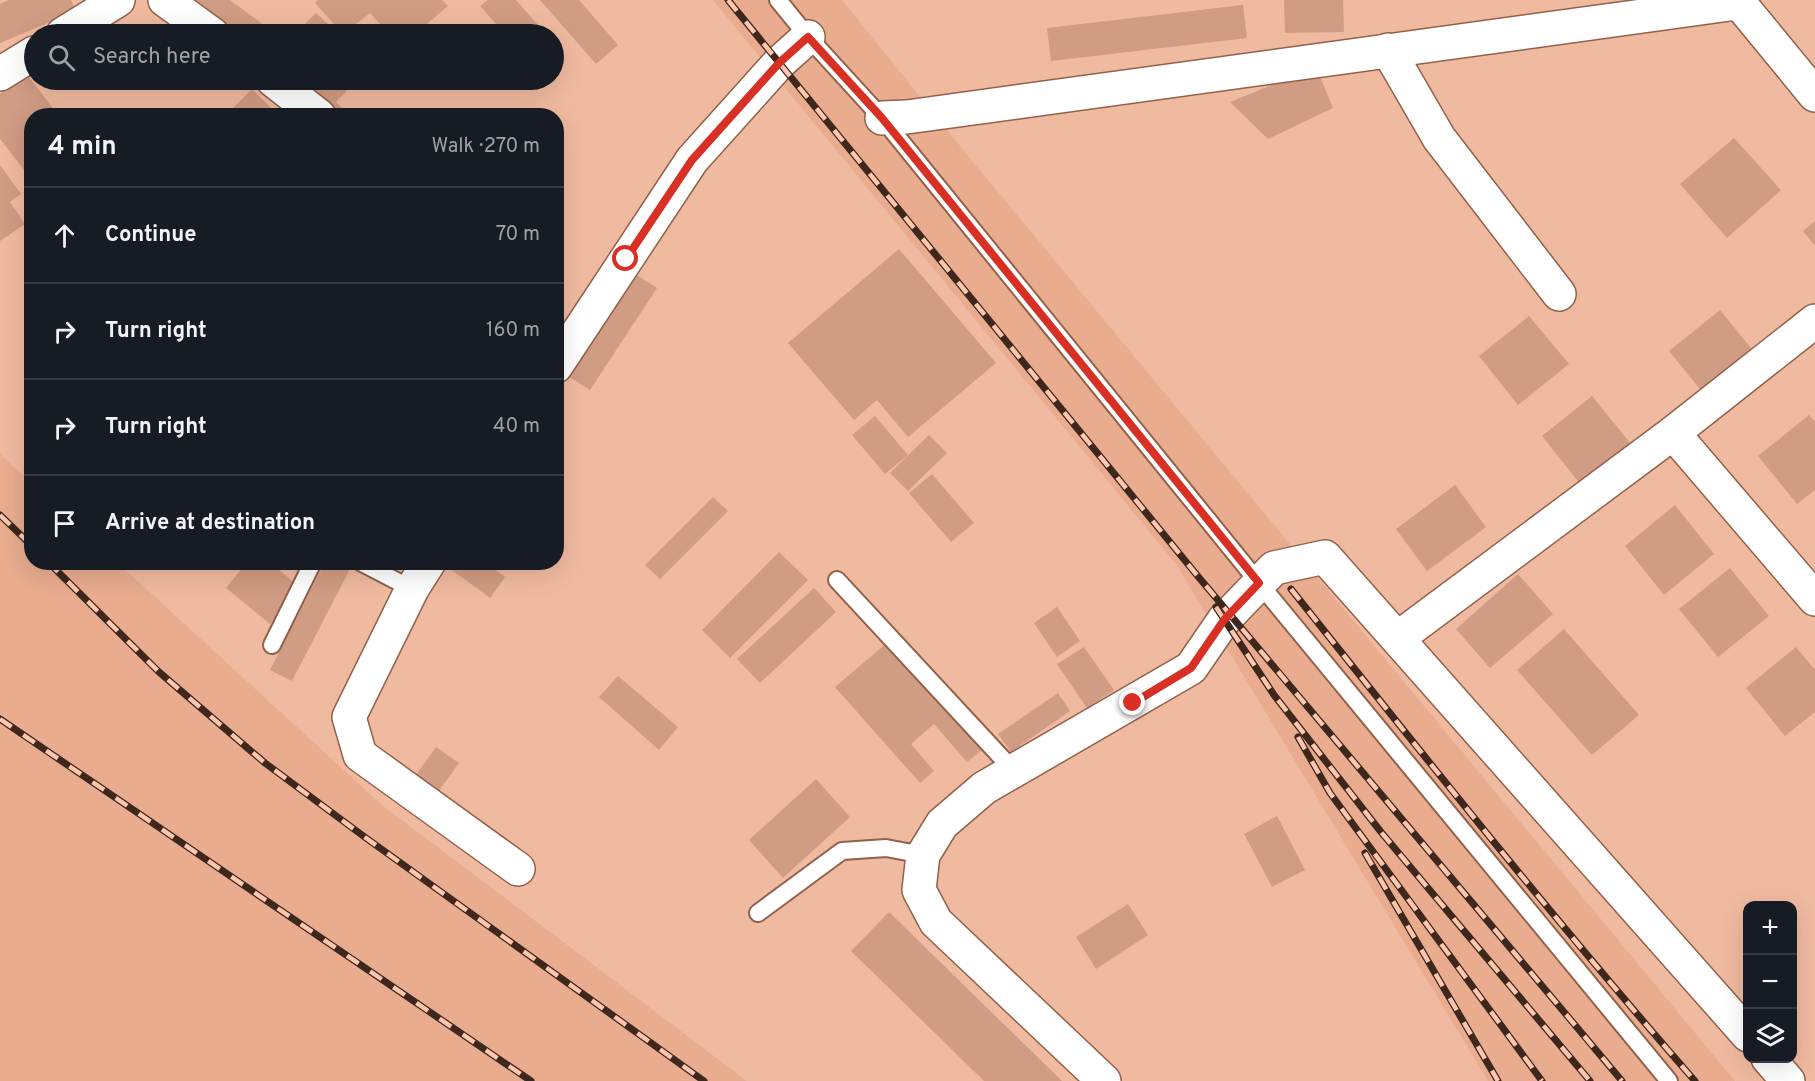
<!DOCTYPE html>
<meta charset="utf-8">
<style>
:root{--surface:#171b24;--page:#242831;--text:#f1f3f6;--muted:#9ea1a6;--line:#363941}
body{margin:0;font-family:Overpass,sans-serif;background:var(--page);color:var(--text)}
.controls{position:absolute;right:18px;bottom:18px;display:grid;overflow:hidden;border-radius:12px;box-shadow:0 6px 24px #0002}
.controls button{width:54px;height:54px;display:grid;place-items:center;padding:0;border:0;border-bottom:2px solid var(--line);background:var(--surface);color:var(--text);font:30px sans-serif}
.stop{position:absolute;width:18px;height:18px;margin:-14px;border:4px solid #d93025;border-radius:50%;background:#fff}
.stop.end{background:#d93025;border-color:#fff;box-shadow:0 2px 6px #0008}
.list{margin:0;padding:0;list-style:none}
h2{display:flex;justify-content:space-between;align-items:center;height:78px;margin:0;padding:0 24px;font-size:26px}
h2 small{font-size:20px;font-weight:400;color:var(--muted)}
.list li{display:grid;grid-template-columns:39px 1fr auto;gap:18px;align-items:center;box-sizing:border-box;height:96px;padding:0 24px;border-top:2px solid var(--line)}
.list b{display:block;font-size:22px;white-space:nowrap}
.list em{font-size:20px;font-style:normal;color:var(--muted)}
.icon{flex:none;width:33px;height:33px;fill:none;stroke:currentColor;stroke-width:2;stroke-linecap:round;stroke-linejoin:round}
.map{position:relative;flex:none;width:1815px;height:1081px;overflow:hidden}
.search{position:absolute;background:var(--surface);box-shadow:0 6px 24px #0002;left:24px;top:24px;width:540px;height:66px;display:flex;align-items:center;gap:15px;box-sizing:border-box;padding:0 21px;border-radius:33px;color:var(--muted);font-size:22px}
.panel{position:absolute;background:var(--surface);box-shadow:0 6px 24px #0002;left:24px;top:108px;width:540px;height:462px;border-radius:24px}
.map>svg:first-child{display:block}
.built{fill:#e9ac8f}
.building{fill:#d09c83}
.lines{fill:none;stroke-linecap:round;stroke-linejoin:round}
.lane-casing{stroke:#91614a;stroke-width:20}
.street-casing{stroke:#91614a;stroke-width:36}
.lane{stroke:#fff;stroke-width:16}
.street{stroke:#fff;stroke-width:33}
.rail-casing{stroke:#3e271c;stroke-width:7}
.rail{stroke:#fec7ad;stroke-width:4.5;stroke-dasharray:14;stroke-linecap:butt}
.route{stroke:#d93025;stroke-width:8}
</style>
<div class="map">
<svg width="1815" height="1081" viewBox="0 0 1815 1081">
<rect width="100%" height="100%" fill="#f0baa0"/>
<g class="built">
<path d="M713,0H842L964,151L1735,1081H1488L1176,564Z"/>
<path d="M0,454L31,483L32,562L118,563L382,805L747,1081H0Z"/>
</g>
<g class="building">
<path d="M9,0H71L76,11L0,43V4Z"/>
<path d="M187,0H230L276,34H226Z"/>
<path d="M318,0H442L448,6L415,34H389L370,13L343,34L315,3Z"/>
<path d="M488,0H516L546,34H505L480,6Z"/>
<path d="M540,0H579L618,45L596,64Z"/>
<path d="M1284,0H1343L1344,32L1285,33Z"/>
<path d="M1243,5L1247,38L1051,61L1047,28Z"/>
<path d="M316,13L339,34H295Z"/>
<path d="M1316,67L1333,108L1268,139L1230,102Z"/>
<path d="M26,73L59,116H32V180L0,139V94Z"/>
<path d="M279,80H357L336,102L350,116H322Z"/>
<path d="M252,89L279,116H225Z"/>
<path d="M1734,138L1781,190L1727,238L1680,184Z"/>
<path d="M0,165L21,194L10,202L25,224L0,241Z"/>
<path d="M1815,221V246L1803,231Z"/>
<path d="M899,249L996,363L908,437L877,400L854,420L788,343Z"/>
<path d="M635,274L657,288L590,390L568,376Z"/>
<path d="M1720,310L1759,358L1708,399L1669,351Z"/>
<path d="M1529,316L1569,364L1518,405L1479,356Z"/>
<path d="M1592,396L1631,444L1581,485L1542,436Z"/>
<path d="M1809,415L1815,422V490L1797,504L1758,456Z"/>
<path d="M875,416L908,455L885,474L852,435Z"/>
<path d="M929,435L947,453L908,491L890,473Z"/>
<path d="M932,474L974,523L951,542L909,493Z"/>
<path d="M1455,485L1486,527L1427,571L1396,529Z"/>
<path d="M713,497L728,511L660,579L645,565Z"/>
<path d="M1675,505L1714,554L1664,595L1625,546Z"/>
<path d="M779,552L808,580L730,658L702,630Z"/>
<path d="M242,562H270L297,585L283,603L286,605L270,624L226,588L243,567L240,565Z"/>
<path d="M325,562H336L350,569L292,681L270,670Z"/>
<path d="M441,562H485L505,577L490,598Z"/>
<path d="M1730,568L1769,616L1718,657L1679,609Z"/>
<path d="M1518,574L1553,614L1490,668L1456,629Z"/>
<path d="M814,588L836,612L760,683L737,659Z"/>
<path d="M1057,607L1080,641L1057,657L1034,623Z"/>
<path d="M1564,629L1639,715L1592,755L1517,670Z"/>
<path d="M888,642L982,750L967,762L934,724L911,744L934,771L920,783L835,687Z"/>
<path d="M1084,647L1114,690L1087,708L1057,664Z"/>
<path d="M1796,647L1815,670V712L1785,736L1746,688Z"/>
<path d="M618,676L678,727L659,750L599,697Z"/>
<path d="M1058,693L1070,711L1011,752L998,734Z"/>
<path d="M436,747L459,763L439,791L416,775Z"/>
<path d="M816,779L850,817L783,878L749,840Z"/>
<path d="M1277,816L1305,870L1272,887L1244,834Z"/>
<path d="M1128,904L1148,935L1096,969L1076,937Z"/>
<path d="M889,912L1062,1081H984L851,951Z"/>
</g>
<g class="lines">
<g class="lane-casing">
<g id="lane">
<path d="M778,0L808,37L882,118L1259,583L1669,1081"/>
<path d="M360,562L412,589"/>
<path d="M837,580L1014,771"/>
<path d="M272,645L313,562"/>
<path d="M758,913L842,851L886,848L923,855"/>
</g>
</g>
<g class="street-casing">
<g id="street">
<path d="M165,0L212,34"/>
<path d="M1737,0L1815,95"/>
<path d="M63,34L118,0"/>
<path d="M1388,50L1439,138L1559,294"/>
<path d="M0,74L34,53"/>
<path d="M273,80L319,116"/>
<path d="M882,118L907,117L1737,3"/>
<path d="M556,366L692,160L779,63L808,37"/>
<path d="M1673,433L1815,599"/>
<path d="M429,562L412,589L349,717L360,755L518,869"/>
<path d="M1398,638L1673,433L1815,321"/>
<path d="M1768,1058L1788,1081"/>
<path d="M1104,1081L936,922L919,890L923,855L942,824L984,788L1191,668L1224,620L1274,568L1325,557L1748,1035"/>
</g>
</g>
<use href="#lane" class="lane"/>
<use href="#street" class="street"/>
<g class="rail-casing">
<g id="rail">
<path d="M728,0L1196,574L1622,1081"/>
<path d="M0,515L32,546"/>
<path d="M48,562L159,672L265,763L366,838L704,1081"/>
<path d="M1291,589C1423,755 1555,921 1695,1081"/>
<path d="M1216,607L1274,695L1381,832L1590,1081"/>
<path d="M0,719L531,1081"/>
<path d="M1298,737L1330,793L1542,1081"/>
<path d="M1365,853L1498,1081"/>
</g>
</g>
<use href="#rail" class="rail"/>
</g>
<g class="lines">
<path class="route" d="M626,259L692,160L779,63L808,37L882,118L1259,583L1224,620L1191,668L1133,703"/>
</g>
</svg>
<div class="controls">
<button>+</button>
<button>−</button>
<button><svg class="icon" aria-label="layers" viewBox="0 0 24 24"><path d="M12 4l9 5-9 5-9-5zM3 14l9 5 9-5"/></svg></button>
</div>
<div class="stop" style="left:626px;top:259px"></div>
<div class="stop end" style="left:1133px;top:703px"></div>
<div class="search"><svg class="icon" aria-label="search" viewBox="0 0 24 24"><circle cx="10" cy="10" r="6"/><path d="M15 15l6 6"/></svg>Search here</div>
<section class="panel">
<h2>4 min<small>Walk · 270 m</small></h2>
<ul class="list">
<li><svg class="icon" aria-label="ahead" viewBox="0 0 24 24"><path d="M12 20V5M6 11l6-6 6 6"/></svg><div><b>Continue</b></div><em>70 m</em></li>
<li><svg class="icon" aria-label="right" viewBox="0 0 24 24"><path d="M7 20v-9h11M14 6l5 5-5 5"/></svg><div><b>Turn right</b></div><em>160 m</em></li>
<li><svg class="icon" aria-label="right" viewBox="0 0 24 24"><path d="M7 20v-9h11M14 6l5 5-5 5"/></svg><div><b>Turn right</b></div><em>40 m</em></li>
<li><svg class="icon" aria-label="arrive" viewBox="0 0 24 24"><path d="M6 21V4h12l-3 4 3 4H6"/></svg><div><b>Arrive at destination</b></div></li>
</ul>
</section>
</div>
